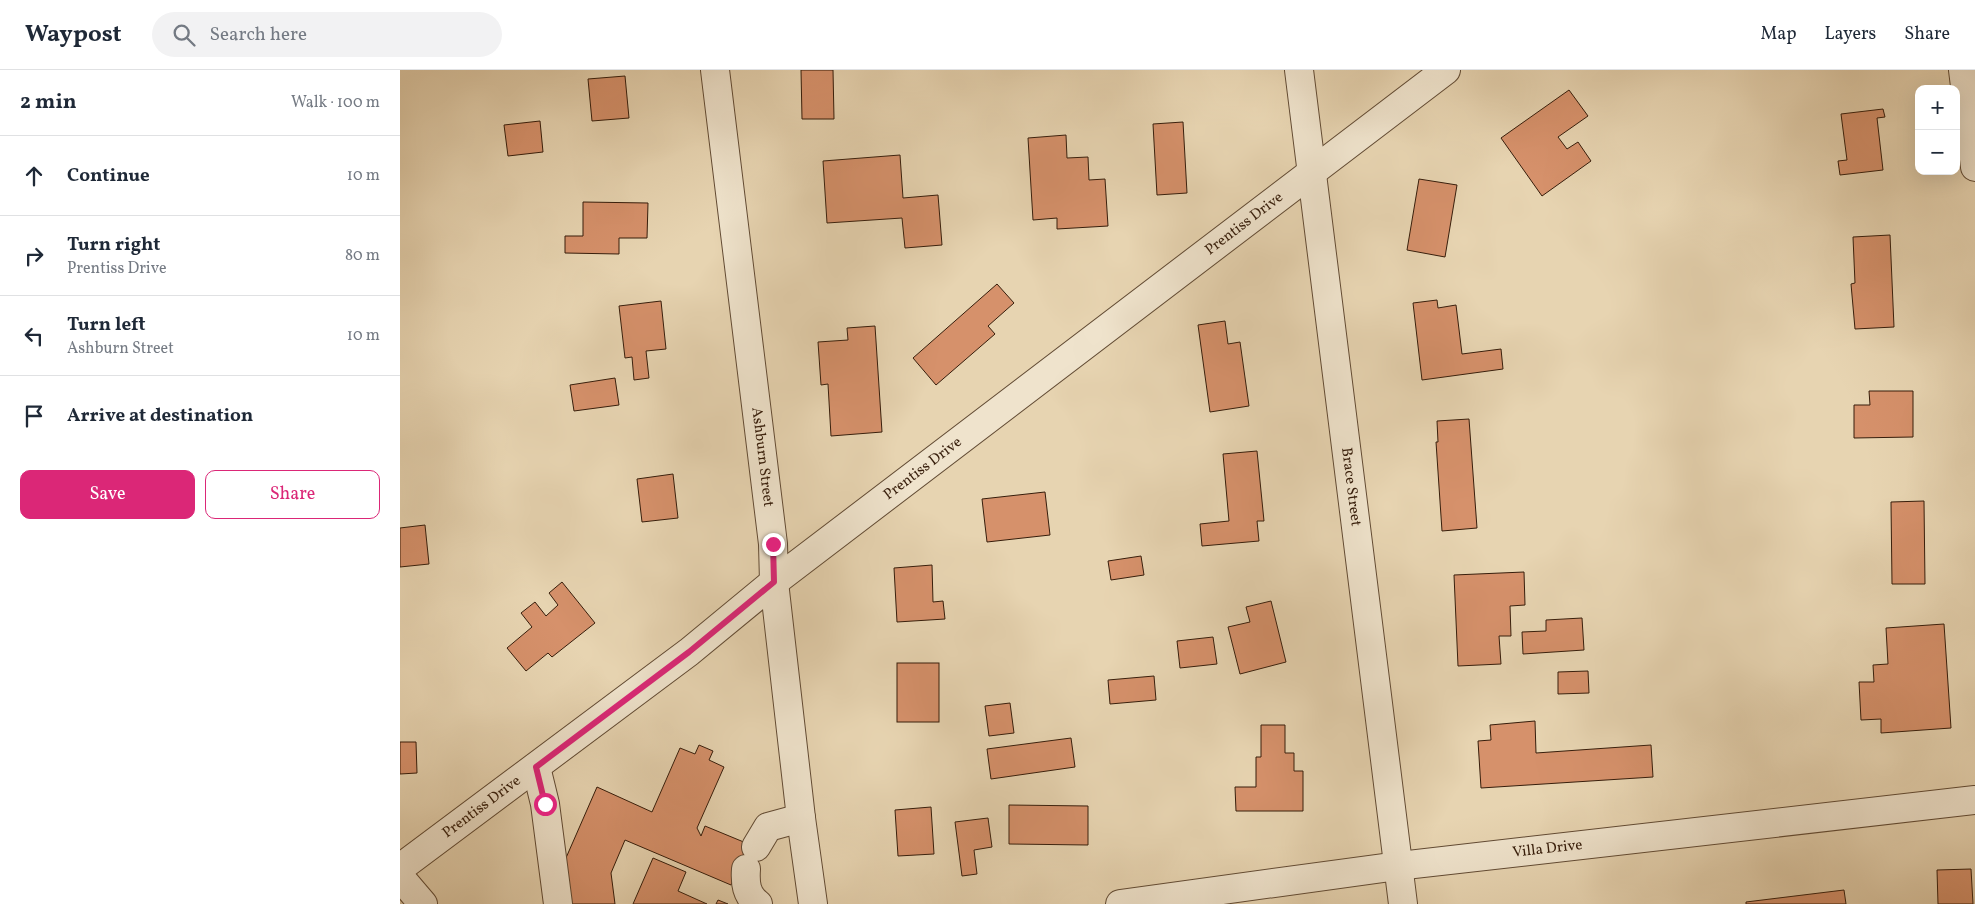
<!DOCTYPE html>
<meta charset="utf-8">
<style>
:root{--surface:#fff;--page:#f2f2f3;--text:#1f2937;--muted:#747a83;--line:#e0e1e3;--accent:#db2777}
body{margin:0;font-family:Vollkorn,serif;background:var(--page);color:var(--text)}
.controls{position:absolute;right:15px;top:15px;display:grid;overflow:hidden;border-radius:10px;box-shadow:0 5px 20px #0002}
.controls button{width:45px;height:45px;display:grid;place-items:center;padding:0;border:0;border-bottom:1px solid var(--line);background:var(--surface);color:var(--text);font:25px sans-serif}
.stop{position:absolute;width:15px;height:15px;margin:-11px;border:4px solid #db2777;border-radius:50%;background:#fff}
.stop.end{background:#db2777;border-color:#fff;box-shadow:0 1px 5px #0008}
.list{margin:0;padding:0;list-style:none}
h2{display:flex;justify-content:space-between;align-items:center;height:65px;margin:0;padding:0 20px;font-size:21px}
h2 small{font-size:16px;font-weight:400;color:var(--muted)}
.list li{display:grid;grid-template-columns:32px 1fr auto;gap:15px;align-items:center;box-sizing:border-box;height:80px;padding:0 20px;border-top:1px solid var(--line)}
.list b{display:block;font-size:19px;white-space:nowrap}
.list p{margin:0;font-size:16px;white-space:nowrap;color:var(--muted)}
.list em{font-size:16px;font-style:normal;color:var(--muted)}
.actions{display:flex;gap:10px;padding:15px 20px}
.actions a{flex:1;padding:11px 0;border:1px solid var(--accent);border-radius:10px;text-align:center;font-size:18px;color:var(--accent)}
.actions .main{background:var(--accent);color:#fff}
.icon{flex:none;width:28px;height:28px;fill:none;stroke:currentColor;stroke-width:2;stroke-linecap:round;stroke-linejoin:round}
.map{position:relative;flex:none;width:1575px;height:834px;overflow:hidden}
header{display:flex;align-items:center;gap:30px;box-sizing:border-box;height:70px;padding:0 25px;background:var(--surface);border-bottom:1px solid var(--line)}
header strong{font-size:24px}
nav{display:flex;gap:28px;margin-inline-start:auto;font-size:18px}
.search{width:350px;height:45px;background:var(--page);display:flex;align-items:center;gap:12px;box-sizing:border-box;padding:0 18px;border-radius:28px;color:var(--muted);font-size:19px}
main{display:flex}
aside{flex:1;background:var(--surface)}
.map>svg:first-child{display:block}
.building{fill:#d6916b;stroke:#361d0b}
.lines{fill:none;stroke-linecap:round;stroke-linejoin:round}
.minor-casing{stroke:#624b34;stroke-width:30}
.minor{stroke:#efe3cc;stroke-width:28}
.route{stroke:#db2777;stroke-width:6}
.labels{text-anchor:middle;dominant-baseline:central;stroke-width:4.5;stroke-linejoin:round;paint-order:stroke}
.street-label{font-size:15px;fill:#361d0b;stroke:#efe3cc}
</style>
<header>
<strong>Waypost</strong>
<div class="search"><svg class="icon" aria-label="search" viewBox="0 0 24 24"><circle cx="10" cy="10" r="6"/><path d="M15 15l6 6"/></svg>Search here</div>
<nav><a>Map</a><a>Layers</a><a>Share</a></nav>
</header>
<main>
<aside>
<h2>2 min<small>Walk · 100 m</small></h2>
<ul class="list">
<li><svg class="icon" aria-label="ahead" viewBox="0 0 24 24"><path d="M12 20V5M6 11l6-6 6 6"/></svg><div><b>Continue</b></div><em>10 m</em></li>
<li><svg class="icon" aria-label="right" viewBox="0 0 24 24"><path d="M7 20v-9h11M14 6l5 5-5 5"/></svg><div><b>Turn right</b><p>Prentiss Drive</p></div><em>80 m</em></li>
<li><svg class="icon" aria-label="left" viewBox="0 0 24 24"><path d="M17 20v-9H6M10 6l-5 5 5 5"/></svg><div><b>Turn left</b><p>Ashburn Street</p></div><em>10 m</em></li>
<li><svg class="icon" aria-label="arrive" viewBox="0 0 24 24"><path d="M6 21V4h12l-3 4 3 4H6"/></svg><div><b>Arrive at destination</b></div></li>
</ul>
<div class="actions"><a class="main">Save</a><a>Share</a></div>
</aside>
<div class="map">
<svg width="1575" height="834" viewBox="0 0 1575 834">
<rect width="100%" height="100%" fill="#e7d4b1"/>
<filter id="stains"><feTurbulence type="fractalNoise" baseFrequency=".004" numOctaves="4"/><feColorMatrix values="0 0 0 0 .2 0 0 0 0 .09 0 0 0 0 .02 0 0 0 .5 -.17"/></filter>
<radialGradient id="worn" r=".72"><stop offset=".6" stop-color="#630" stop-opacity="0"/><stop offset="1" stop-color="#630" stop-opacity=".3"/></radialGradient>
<g class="building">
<path d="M401,0H433L434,49H402Z"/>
<path d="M225,6L229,48L192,51L188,9Z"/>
<path d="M1169,20L1188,46L1158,67L1167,79L1178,72L1191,91L1142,126L1101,68Z"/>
<path d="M1483,39L1485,47L1477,48L1483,100L1440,105L1438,91L1447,90L1441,44Z"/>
<path d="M140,51L143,82L108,86L104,55Z"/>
<path d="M783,52L787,123L757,125L753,54Z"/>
<path d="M666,65L667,88L688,87L689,110L705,109L708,156L657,159V148L633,150L628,68Z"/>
<path d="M500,85L503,128L538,125L542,175L505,178L502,148L427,153L423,91Z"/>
<path d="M1019,109L1057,115L1045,187L1007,180Z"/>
<path d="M183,132L248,133L247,168H219V184L165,183V166H183Z"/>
<path d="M1490,165L1494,257L1455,259L1451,214L1455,213L1453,167Z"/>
<path d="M597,214L614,233L588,256L595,264L536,315L513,288Z"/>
<path d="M1037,230L1038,238L1056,235L1062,284L1101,279L1103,299L1022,310L1013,233Z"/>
<path d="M261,231L266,279L246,281L249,308L234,310L232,287L225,288L219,236Z"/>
<path d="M825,251L828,274L840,272L849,336L810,342L798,255Z"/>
<path d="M475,256L482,362L431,366L428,314L421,315L418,272L448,270L447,258Z"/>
<path d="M215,308L219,335L174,341L170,315Z"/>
<path d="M1469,321H1513V367L1454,368V335H1470Z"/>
<path d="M1069,349L1077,458L1042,461L1036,372H1038L1037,351Z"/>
<path d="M857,381L864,451H857L859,471L802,476L800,454L829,451L823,384Z"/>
<path d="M273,404L278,448L242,452L237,409Z"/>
<path d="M645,422L650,465L587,472L582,429Z"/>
<path d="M1524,431L1525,514H1492L1491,432Z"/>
<path d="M25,455L29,494L0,497V458Z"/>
<path d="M741,486L744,505L711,510L708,491Z"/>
<path d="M532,495L533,532L543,531L545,549L497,552L494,498Z"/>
<path d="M1124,502L1125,535L1110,536L1111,566H1099L1101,594L1058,596L1054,505Z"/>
<path d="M162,512L195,553L152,587L148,583L126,601L107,578L132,557L121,543L135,532L146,546L158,535L149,523Z"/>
<path d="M871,531L886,592L840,604L828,557L850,552L846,537Z"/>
<path d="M1182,548L1184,580L1123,584L1122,562L1146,561V550Z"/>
<path d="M1544,554L1551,658L1481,663V649L1461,650L1459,612H1474L1473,595L1488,594L1486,558Z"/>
<path d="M813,567L817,594L780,598L777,571Z"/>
<rect x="497" y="593" width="42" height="59"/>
<path d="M1188,601L1189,623L1158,624V602Z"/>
<path d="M754,606L756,630L710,634L708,610Z"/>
<path d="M610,633L614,663L589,666L585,636Z"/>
<path d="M1135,651L1136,683L1251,675L1253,707L1081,718L1078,671L1091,670L1090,655Z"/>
<path d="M861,655H885V683H894V701H903V741H836L835,717H856V687H861Z"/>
<path d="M671,668L675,697L591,709L587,679Z"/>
<path d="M0,672H16L17,703L0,704Z"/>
<path d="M299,675L313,681L309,690L324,697L297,758L301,766L305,756L363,780L354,802L340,796L331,815L225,770L211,803L215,834H167L162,797L197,717L252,742L280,678L295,684Z"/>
<path d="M609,735L688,736V775L609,774Z"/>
<path d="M531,737L534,784L498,786L495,740Z"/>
<path d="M588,748L592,777L574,780L577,804L562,806L555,752Z"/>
<path d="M253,788L286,802L278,821L307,834H233Z"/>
<path d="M1571,799L1573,834H1538L1537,800Z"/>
<path d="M1444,820L1446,834H1346V832Z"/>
<path d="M318,830L328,834H316Z"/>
</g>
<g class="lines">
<g class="minor-casing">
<g id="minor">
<path id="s1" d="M315,0L373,474L374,512L401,748L413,834"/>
<path id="s2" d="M899,0L1003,834"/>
<path d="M1563,0L1575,97"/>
<path d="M136,697L145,734L158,834"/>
<path d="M356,777L368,757L401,748"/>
<path id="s3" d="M0,798L289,582L374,512L1046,0"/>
<path d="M346,799C345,813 346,825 358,834"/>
<path d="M0,807L23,834"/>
<path id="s4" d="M720,834L998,796L1575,730"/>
</g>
</g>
<use href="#minor" class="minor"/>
</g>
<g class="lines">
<path class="route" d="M145,734L136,697L289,582L374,512L373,474"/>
</g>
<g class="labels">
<g class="street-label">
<text stroke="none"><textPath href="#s3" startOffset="1062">Prentiss Drive</textPath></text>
<text stroke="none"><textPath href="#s1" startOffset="390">Ashburn Street</textPath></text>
<text stroke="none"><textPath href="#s3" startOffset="658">Prentiss Drive</textPath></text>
<text stroke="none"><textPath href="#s2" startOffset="420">Brace Street</textPath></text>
<text stroke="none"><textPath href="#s3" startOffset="102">Prentiss Drive</textPath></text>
<text stroke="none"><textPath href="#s4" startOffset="431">Villa Drive</textPath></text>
</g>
</g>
<rect width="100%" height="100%" filter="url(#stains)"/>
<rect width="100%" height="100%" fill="url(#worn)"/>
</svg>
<div class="controls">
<button>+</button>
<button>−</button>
</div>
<div class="stop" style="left:145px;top:734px"></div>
<div class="stop end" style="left:373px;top:474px"></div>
</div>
</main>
